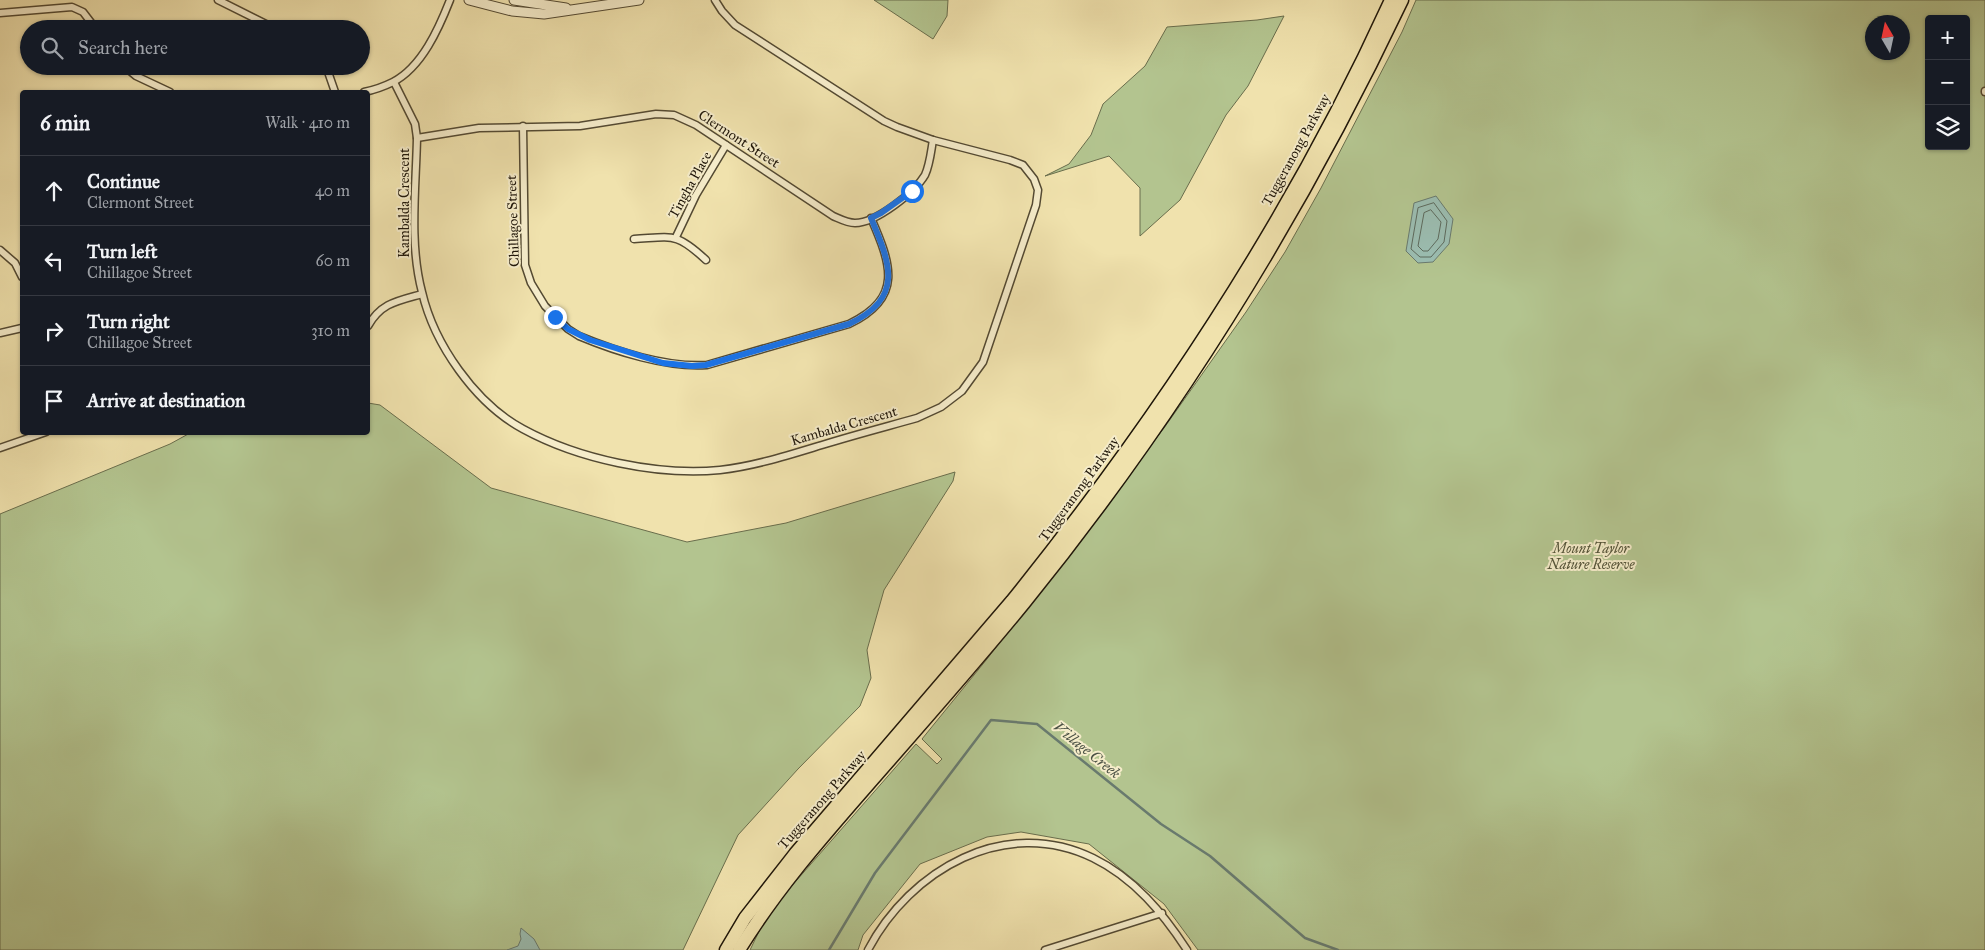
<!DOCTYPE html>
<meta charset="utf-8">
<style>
:root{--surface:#171b24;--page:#242831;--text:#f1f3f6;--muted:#9ea1a6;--line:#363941}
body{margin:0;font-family:"IM FELL Great Primer",serif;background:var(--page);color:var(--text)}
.controls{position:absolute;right:15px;top:15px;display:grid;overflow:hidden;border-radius:5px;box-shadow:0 1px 4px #0004}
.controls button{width:45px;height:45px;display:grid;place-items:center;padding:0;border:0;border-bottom:1px solid var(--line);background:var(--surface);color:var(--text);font:25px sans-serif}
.compass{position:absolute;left:1865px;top:15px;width:45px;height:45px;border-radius:50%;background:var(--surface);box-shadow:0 1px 4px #0004;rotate:351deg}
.stop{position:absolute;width:15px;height:15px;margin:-11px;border:4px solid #1a73e8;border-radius:50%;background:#fff}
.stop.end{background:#1a73e8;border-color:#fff;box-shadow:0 1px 5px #0008}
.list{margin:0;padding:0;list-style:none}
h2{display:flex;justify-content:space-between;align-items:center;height:65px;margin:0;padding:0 20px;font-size:21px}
h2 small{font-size:16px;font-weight:400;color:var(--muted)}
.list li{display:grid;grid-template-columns:32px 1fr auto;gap:15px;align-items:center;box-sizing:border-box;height:70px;padding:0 20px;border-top:1px solid var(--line)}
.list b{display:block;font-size:19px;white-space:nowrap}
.list p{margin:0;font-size:16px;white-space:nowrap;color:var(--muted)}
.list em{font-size:16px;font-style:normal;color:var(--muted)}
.icon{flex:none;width:28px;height:28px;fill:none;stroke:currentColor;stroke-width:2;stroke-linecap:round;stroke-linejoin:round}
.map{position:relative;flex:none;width:1985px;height:950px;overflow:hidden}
.search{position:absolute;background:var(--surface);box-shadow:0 1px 4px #0004;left:20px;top:20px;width:350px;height:55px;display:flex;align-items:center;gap:12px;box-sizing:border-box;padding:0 18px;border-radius:28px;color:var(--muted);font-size:19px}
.panel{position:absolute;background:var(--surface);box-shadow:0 1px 4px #0004;left:20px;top:90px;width:350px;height:345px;border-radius:5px}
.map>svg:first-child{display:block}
.green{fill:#b3c48f;stroke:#696d4c;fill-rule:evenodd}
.water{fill:#9bbdb1;stroke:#697a6e}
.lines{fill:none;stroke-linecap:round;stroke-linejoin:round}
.shore{stroke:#5d6a5d;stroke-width:1}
.stream{stroke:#697a6e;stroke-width:2.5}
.minor-casing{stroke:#534932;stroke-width:9}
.tertiary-casing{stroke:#534932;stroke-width:11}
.motorway-casing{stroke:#1f1609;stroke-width:15}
.minor{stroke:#f5ecca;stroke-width:6}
.tertiary{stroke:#f5ecca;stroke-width:9}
.motorway{stroke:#f0e2ad;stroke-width:12}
.route{stroke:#1a73e8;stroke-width:6}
.labels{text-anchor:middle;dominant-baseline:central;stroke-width:4;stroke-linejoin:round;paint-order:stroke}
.street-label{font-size:14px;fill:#1f1609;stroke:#f5ecca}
.park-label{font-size:14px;font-style:italic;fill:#535338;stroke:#f5ecca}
.water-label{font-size:15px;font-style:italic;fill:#4a5044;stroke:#f5ecca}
</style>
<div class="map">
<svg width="1985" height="950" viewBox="0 0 1985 950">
<rect width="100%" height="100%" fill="#f0e2ad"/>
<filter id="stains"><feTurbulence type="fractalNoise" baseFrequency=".004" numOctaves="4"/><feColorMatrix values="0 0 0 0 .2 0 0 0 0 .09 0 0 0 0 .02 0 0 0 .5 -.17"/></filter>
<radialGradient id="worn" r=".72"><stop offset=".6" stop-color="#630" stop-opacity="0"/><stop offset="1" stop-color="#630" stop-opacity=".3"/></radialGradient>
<g class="green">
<path d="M874,0H948L947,16L933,39Z"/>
<path d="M1416,0H1985V950H1198L1164,904L1089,844L1021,832L987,837L920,864L863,935L858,950H750L768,913L916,744L937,764L942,759L922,739L987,659L1164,428L1246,312L1285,252L1321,188L1402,32ZM1929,19H1966V146H1929ZM1872,22H1902V52H1872Z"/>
<path d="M1284,16L1248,86L1226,115L1180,200L1140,236V188L1109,156L1045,176L1069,164L1091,135L1103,104L1145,66L1167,27L1257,20Z"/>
<path d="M368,403L380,405L491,488L687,542L786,523L955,472L953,481L884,590L867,650L871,678L860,706L798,769L738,835L683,950H0V514L170,444L190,433L368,432Z"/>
</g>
<g class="water">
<path d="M1436,196L1453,219L1449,244L1433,262L1418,263L1406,251L1414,203Z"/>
<path d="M521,928L534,939L540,950H507L518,946L521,939L520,934Z"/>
</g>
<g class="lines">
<g class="shore">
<path d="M1434,203L1447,221L1444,242L1431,257H1420L1411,249L1418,208Z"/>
<path d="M1431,210L1441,222L1438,239L1428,251H1423L1418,246L1424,213Z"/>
</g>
<path class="stream" d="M829,950L875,873L991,720L1037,724L1161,824L1210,856L1305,938L1338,950"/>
<g class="minor-casing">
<g id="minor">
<path d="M218,0L276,29"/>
<path d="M0,13L72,7L83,12L96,29"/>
<path d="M124,66L136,76L170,92"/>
<path d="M326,66L335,92"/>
<path d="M394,82L415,124L417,138C416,188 409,243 422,292C434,344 475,403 523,429C578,459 657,476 720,470C755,466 789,455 822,445C854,435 885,427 917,418L941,407L962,391L983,362L1036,205L1038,190L1034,179L1023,165L1010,160L933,140L897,127L884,121L735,25L722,11L715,0"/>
<path d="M1985,91V92"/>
<path d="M364,92C374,90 385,86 393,82C422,67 439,28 450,0"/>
<path d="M523,126L525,265L531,283L545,306L568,329L579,336C615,351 667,368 707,365L849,324C904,298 891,264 871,218"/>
<path d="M417,138L479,128L580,126L656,114L674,115L696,125L833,216C840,219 847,223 855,223C876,223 915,192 925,175C930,164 931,151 933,140"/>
<path d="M676,237L696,195L726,145"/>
<path d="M634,239C673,237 676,232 706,260"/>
<path d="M0,250L15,263L22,277"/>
<path d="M368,326C381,303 397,301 422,294"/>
<path d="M0,333L22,328"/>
<path d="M0,448L46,432"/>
<path d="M868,950C910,870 1005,815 1093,858C1134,878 1163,913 1187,950"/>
<path d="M1045,950L1162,913"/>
</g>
</g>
<g class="tertiary-casing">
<g id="tertiary">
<path d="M469,0L512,11L544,14L639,0"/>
<path d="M514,0L566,8"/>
</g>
</g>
<g class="motorway-casing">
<g id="motorway">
<path d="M726,950L745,918L795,854L1012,601C1160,417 1293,216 1391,0"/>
<path d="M739,950C777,888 824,835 872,780C923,722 975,663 1024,603C1174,418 1300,215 1402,0"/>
</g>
</g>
<use href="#minor" class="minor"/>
<use href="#tertiary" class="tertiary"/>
<use href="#motorway" class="motorway"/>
</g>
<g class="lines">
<path class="route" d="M555,317L568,329L590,340L663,363L692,366L706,365L849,324C904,298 891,265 871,218L881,213L912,191"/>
</g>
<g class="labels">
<g class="street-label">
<text transform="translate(739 139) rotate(33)">Clermont Street</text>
<text transform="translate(1296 150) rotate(-61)">Tuggeranong Parkway</text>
<text transform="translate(690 185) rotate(-61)">Tingha Place</text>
<text transform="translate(404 203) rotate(-90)">Kambalda Crescent</text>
<text transform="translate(513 221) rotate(-92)">Chillagoe Street</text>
<text transform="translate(844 426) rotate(-16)">Kambalda Crescent</text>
<text transform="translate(1079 489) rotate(-54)">Tuggeranong Parkway</text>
<text transform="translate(822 800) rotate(-49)">Tuggeranong Parkway</text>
</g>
<g class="park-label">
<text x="1591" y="548">Mount Taylor<tspan x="1591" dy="16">Nature Reserve</tspan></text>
</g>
<g class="water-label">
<text transform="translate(1087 750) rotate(39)">Village Creek</text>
</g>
</g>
<rect width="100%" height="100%" filter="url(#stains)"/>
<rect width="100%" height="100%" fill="url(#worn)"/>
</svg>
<div class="controls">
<button>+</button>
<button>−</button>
<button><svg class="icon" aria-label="layers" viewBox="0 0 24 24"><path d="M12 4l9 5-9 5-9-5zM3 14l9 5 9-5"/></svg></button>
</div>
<svg class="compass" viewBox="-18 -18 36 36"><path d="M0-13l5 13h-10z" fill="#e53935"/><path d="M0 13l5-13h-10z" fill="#9ea1a6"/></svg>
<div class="stop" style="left:912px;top:191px"></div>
<div class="stop end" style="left:555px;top:317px"></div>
<div class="search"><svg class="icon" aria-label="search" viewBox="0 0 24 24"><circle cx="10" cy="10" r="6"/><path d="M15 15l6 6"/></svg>Search here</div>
<section class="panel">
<h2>6 min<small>Walk · 410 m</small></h2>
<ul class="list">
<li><svg class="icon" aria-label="ahead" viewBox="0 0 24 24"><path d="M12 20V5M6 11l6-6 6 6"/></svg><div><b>Continue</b><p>Clermont Street</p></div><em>40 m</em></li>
<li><svg class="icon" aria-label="left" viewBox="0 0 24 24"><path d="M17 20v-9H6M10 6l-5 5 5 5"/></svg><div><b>Turn left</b><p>Chillagoe Street</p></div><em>60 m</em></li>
<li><svg class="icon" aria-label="right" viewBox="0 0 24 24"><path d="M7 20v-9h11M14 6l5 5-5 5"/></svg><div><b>Turn right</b><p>Chillagoe Street</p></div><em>310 m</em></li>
<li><svg class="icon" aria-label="arrive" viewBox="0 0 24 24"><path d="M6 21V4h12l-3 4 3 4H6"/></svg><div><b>Arrive at destination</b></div></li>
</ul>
</section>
</div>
